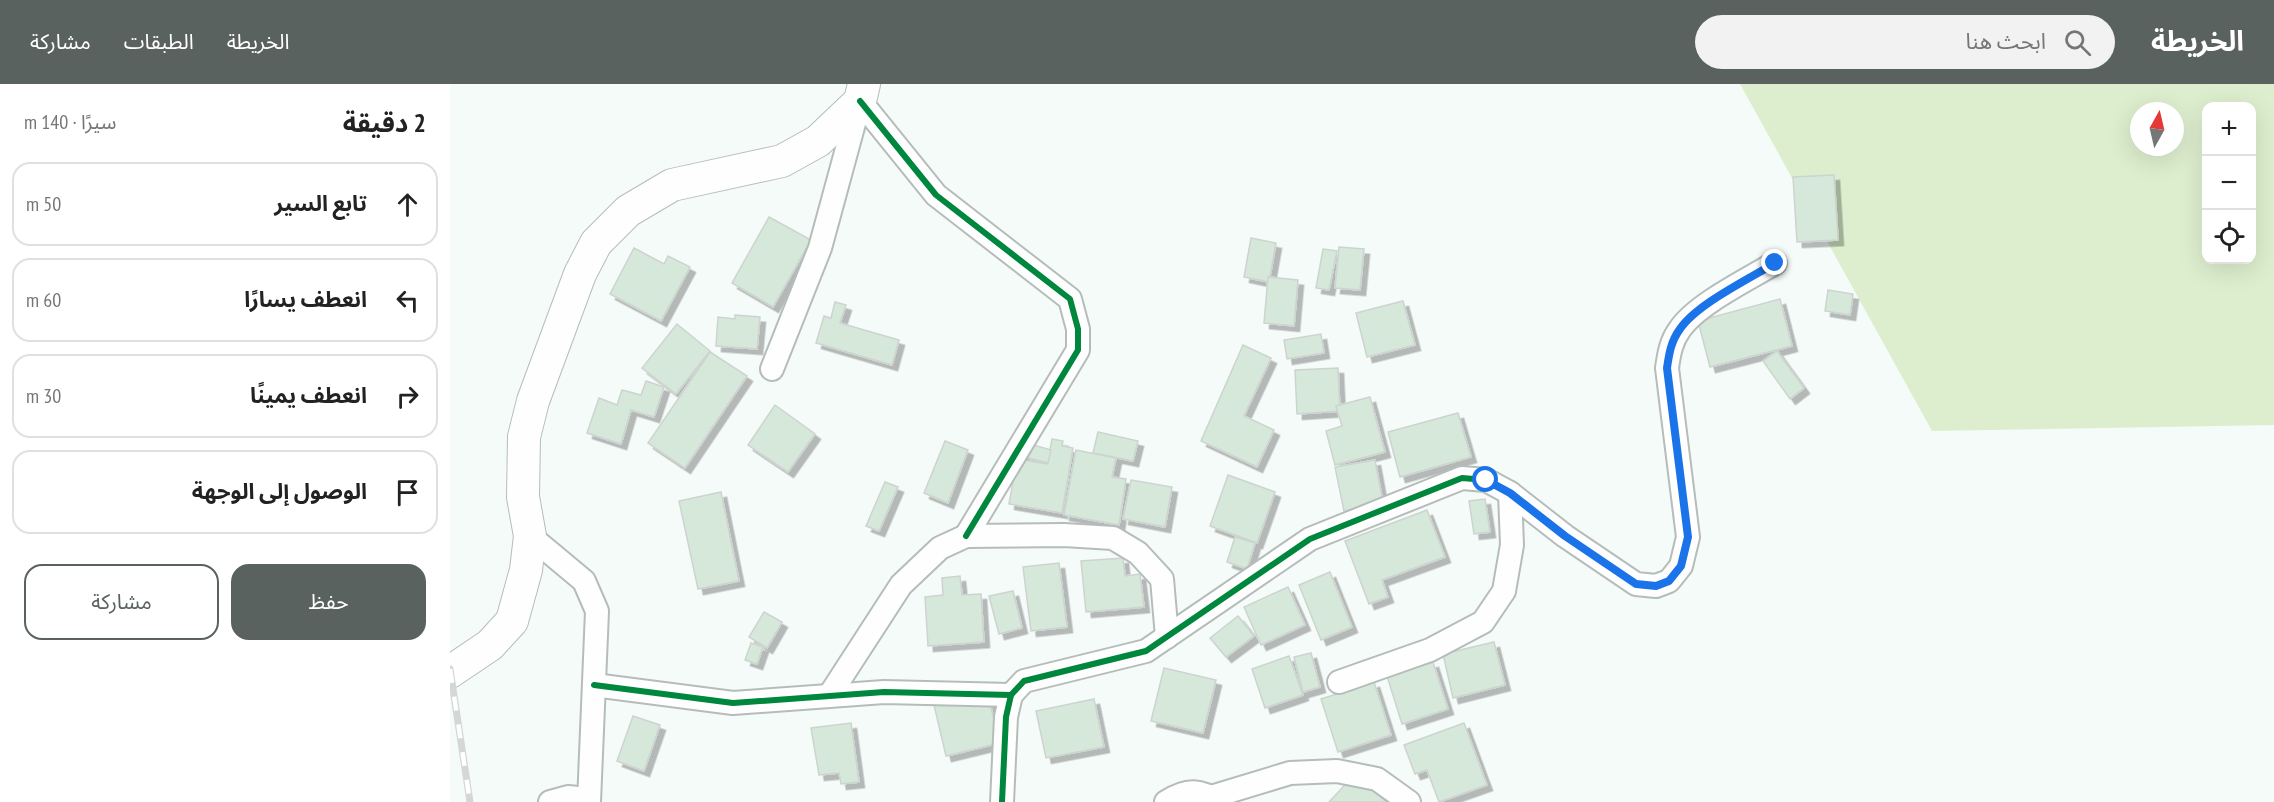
<!DOCTYPE html>
<html lang="ar">
<meta charset="utf-8">
<style>
:root{--surface:#fff;--page:#f2f2f2;--text:#222;--muted:#767676;--line:#e0e0e0;--accent:#59625f}
body{margin:0;font-family:"PT Sans Narrow","Noto Sans Arabic",sans-serif;background:var(--page);color:var(--text);direction:rtl}
.controls{position:absolute;right:18px;top:18px;display:grid;overflow:hidden;border-radius:12px;box-shadow:0 6px 24px #0002}
.controls button{width:54px;height:54px;display:grid;place-items:center;padding:0;border:0;border-bottom:2px solid var(--line);background:var(--surface);color:var(--text);font:30px sans-serif}
.compass{position:absolute;left:1680px;top:18px;width:54px;height:54px;border-radius:50%;background:var(--surface);box-shadow:0 6px 24px #0002;rotate:8deg}
.stop{position:absolute;width:18px;height:18px;margin:-14px;border:4px solid #1a73e8;border-radius:50%;background:#fff}
.stop.end{background:#1a73e8;border-color:#fff;box-shadow:0 2px 6px #0008}
.list{margin:0;padding:0;list-style:none}
h2{display:flex;justify-content:space-between;align-items:center;height:78px;margin:0;padding:0 24px;font-size:26px}
h2 small{font-size:20px;font-weight:400;color:var(--muted)}
.list li{display:grid;grid-template-columns:39px 1fr auto;gap:18px;align-items:center;box-sizing:border-box;height:84px;margin:0 12px 12px;padding:0 12px;border:2px solid var(--line);border-radius:18px}
.list b{display:block;font-size:22px;white-space:nowrap}
.list em{font-size:20px;font-style:normal;color:var(--muted)}
.actions{display:flex;gap:12px;padding:18px 24px}
.actions a{flex:1;padding:14px 0;border:2px solid var(--accent);border-radius:18px;text-align:center;font-size:21px;color:var(--accent)}
.actions .main{background:var(--accent);color:#fff}
.icon{flex:none;width:33px;height:33px;fill:none;stroke:currentColor;stroke-width:2;stroke-linecap:round;stroke-linejoin:round}
.map{position:relative;flex:none;width:1824px;height:718px;overflow:hidden;direction:ltr}
header{display:flex;align-items:center;gap:36px;box-sizing:border-box;height:84px;padding:0 30px;background:var(--accent);color:#fff}
header strong{font-size:28px}
nav{display:flex;gap:33px;margin-inline-start:auto;font-size:21px}
.search{width:420px;height:54px;background:var(--page);display:flex;align-items:center;gap:15px;box-sizing:border-box;padding:0 21px;border-radius:33px;color:var(--muted);font-size:22px}
main{display:flex}
aside{flex:1;background:var(--surface)}
.map>svg:first-child{display:block}
.green{fill:#ddeece;fill-rule:evenodd}
.building{fill:#d5e8da;stroke:#cdd4d0;stroke-width:1.5;filter:url(#shadow)}
.lines{fill:none;stroke-linecap:round;stroke-linejoin:round}
.street-casing{stroke:#b5bdbb;stroke-width:26}
.secondary-casing{stroke:#b5bdbb;stroke-width:34}
.street{stroke:#fefefe;stroke-width:22}
.secondary{stroke:#fefefe;stroke-width:32}
.rail-casing{stroke:#d5d6d6;stroke-width:7}
.rail{stroke:#fff;stroke-width:4.5;stroke-dasharray:14;stroke-linecap:butt}
.cycleway-casing{stroke:#fff;stroke-width:10}
.cycleway{stroke:#00873e;stroke-width:6}
.route{stroke:#1a73e8;stroke-width:8}
</style>
<header>
<strong>الخريطة</strong>
<div class="search"><svg class="icon" aria-label="search" viewBox="0 0 24 24"><circle cx="10" cy="10" r="6"/><path d="M15 15l6 6"/></svg>ابحث هنا</div>
<nav><a>الخريطة</a><a>الطبقات</a><a>مشاركة</a></nav>
</header>
<main>
<div class="map">
<svg width="1824" height="718" viewBox="0 0 1824 718">
<defs>
<filter id="shadow"><feDropShadow dx="5.5" dy="5.5" stdDeviation="0" flood-color="#0004"/></filter>
</defs>
<rect width="100%" height="100%" fill="#f5fbf9"/>
<path class="green" d="M1290,0H1824V341L1482,347ZM1756,22H1802V176H1756ZM1689,27H1725V63H1689Z"/>
<g class="building">
<path d="M1384,91L1388,156L1347,158L1343,93Z"/>
<path d="M319,133L361,156L323,223L282,199Z"/>
<path d="M801,154L826,159L819,198L794,193Z"/>
<path d="M889,163L914,165L910,206L885,204Z"/>
<path d="M184,164L214,180L218,172L240,183L211,237L160,210Z"/>
<path d="M873,165L887,167L879,206L866,204Z"/>
<path d="M818,193L848,196L844,242L814,239Z"/>
<path d="M1378,206L1403,210L1400,231L1375,227Z"/>
<path d="M1330,215L1342,262L1260,283L1248,237Z"/>
<path d="M953,217L965,261L917,273L906,229Z"/>
<path d="M385,218L396,221L390,239L449,256L442,281L366,259L374,232L381,234Z"/>
<path d="M285,231L310,233L307,265L266,262L268,233L285,235Z"/>
<path d="M227,240L260,267L226,310L192,284Z"/>
<path d="M871,250L874,269L837,275L834,256Z"/>
<path d="M793,261L821,274L794,332L824,346L807,383L751,357Z"/>
<path d="M1327,267L1354,304L1340,315L1313,277Z"/>
<path d="M260,268L297,292L235,384L198,359Z"/>
<path d="M888,284L890,327L847,330L845,286Z"/>
<path d="M196,297L214,303L204,333L181,326L171,360L137,349L149,314L167,321L172,306L191,311Z"/>
<path d="M920,313L935,368L885,381L876,347L892,342L886,322Z"/>
<path d="M325,321L365,350L338,388L298,361Z"/>
<path d="M1008,329L1021,373L950,393L938,348Z"/>
<path d="M648,348L688,357L683,377L643,369Z"/>
<path d="M602,355L613,357L612,362L623,364L612,429L559,420L567,375L597,380Z"/>
<path d="M495,357L518,366L498,419L474,409Z"/>
<path d="M570,357L601,366L598,379L567,371Z"/>
<path d="M626,366L666,374L662,393L676,395L669,441L614,431Z"/>
<path d="M925,376L933,419L894,427L885,383Z"/>
<path d="M778,391L825,408L807,459L760,442Z"/>
<path d="M681,396L722,403L715,443L673,435Z"/>
<path d="M435,398L448,403L429,447L416,442Z"/>
<path d="M271,408L289,497L248,505L229,417Z"/>
<path d="M1035,415L1040,448L1024,450L1019,417Z"/>
<path d="M977,426L995,473L932,496L938,513L919,520L895,457Z"/>
<path d="M785,453L805,459L797,485L777,478Z"/>
<path d="M673,474L675,492L690,490L694,523L636,528L631,477Z"/>
<path d="M609,479L617,543L581,547L573,483Z"/>
<path d="M880,488L902,543L871,556L849,501Z"/>
<path d="M510,492L512,511L531,510L534,558L478,562L475,513L493,511L492,494Z"/>
<path d="M838,503L855,541L811,561L794,523Z"/>
<path d="M563,507L572,544L549,550L539,512Z"/>
<path d="M314,528L332,538L317,564L299,553Z"/>
<path d="M788,532L804,552L776,573L760,554Z"/>
<path d="M1044,558L1055,601L1003,614L993,570Z"/>
<path d="M301,559L313,563L307,580L295,576Z"/>
<path d="M861,569L870,603L853,608L844,573Z"/>
<path d="M839,572L853,611L815,624L802,585Z"/>
<path d="M983,578L998,625L952,640L937,592Z"/>
<path d="M714,584L766,596L753,649L701,637Z"/>
<path d="M924,598L941,651L888,668L871,615Z"/>
<path d="M537,608L550,659L496,672L484,621Z"/>
<path d="M644,615L654,663L596,674L586,627Z"/>
<path d="M183,632L210,641L194,687L167,677Z"/>
<path d="M401,639L409,698L391,700L389,689L369,691L361,644Z"/>
<path d="M1014,639L1037,701L989,718L977,686L965,690L954,661Z"/>
<path d="M905,690L936,718H879Z"/>
</g>
<g class="lines">
<g class="street-casing">
<g id="street">
<path d="M410,17L486,111L620,215L628,245V266L516,452"/>
<path d="M322,285L370,164L410,17"/>
<path d="M80,452L134,497L147,527L139,718"/>
<path d="M889,598L980,566L1033,538L1054,507L1062,461L1060,409"/>
<path d="M144,601L283,619L434,608L561,611"/>
<path d="M379,612L451,501L490,464L516,452L614,451L663,454L688,469L712,495L717,553"/>
<path d="M761,713L840,689L887,687L927,695L959,718"/>
<path d="M100,718L118,713L137,715"/>
<path d="M552,718L556,633L561,611L574,597L696,567L860,455L1012,394L1036,396L1060,409L1115,452L1186,500L1206,502L1219,497L1231,482L1238,453L1217,284C1219,270 1221,257 1230,245C1247,220 1299,195 1325,179"/>
<path d="M716,718C740,703 748,707 772,718"/>
</g>
</g>
<g class="secondary-casing">
<path id="secondary" d="M0,588L40,561L62,537L76,486L80,452L73,413L74,353L83,317L130,190L146,159L178,127L222,101L332,77L368,57L410,17L414,0"/>
</g>
<use href="#street" class="street"/>
<use href="#secondary" class="secondary"/>
<g class="rail-casing">
<path id="rail" d="M0,585L20,718"/>
</g>
<use href="#rail" class="rail"/>
<g class="cycleway-casing">
<g id="cycleway">
<path d="M410,17L486,111L620,215L628,245V266L516,452"/>
<path d="M144,601L283,619L434,608L561,611"/>
<path d="M552,718L556,633L561,611L574,597L696,567L860,455L1012,394L1036,396L1060,409L1115,452L1186,500L1206,502L1219,497L1231,482L1238,453L1217,284C1219,270 1221,257 1230,245C1247,220 1299,195 1325,179"/>
</g>
</g>
<use href="#cycleway" class="cycleway"/>
</g>
<g class="lines">
<path class="route" d="M1036,396L1060,409L1115,452L1186,500L1206,502L1219,497L1231,482L1238,453L1217,284C1219,270 1221,257 1230,245C1247,220 1299,195 1325,179"/>
</g>
</svg>
<div class="controls">
<button>+</button>
<button>−</button>
<button><svg class="icon" aria-label="locate" viewBox="0 0 24 24"><circle cx="12" cy="12" r="6"/><path d="M12 2v4M12 18v4M2 12h4M18 12h4"/></svg></button>
</div>
<svg class="compass" viewBox="-18 -18 36 36"><path d="M0-13l5 13h-10z" fill="#e53935"/><path d="M0 13l5-13h-10z" fill="#767676"/></svg>
<div class="stop" style="left:1036px;top:396px"></div>
<div class="stop end" style="left:1325px;top:179px"></div>
</div>
<aside>
<h2>2 دقيقة<small>سيرًا · 140 m</small></h2>
<ul class="list">
<li><svg class="icon" aria-label="ahead" viewBox="0 0 24 24"><path d="M12 20V5M6 11l6-6 6 6"/></svg><div><b>تابع السير</b></div><em>50 m</em></li>
<li><svg class="icon" aria-label="left" viewBox="0 0 24 24"><path d="M17 20v-9H6M10 6l-5 5 5 5"/></svg><div><b>انعطف يسارًا</b></div><em>60 m</em></li>
<li><svg class="icon" aria-label="right" viewBox="0 0 24 24"><path d="M7 20v-9h11M14 6l5 5-5 5"/></svg><div><b>انعطف يمينًا</b></div><em>30 m</em></li>
<li><svg class="icon" aria-label="arrive" viewBox="0 0 24 24"><path d="M6 21V4h12l-3 4 3 4H6"/></svg><div><b>الوصول إلى الوجهة</b></div></li>
</ul>
<div class="actions"><a class="main">حفظ</a><a>مشاركة</a></div>
</aside>
</main>
